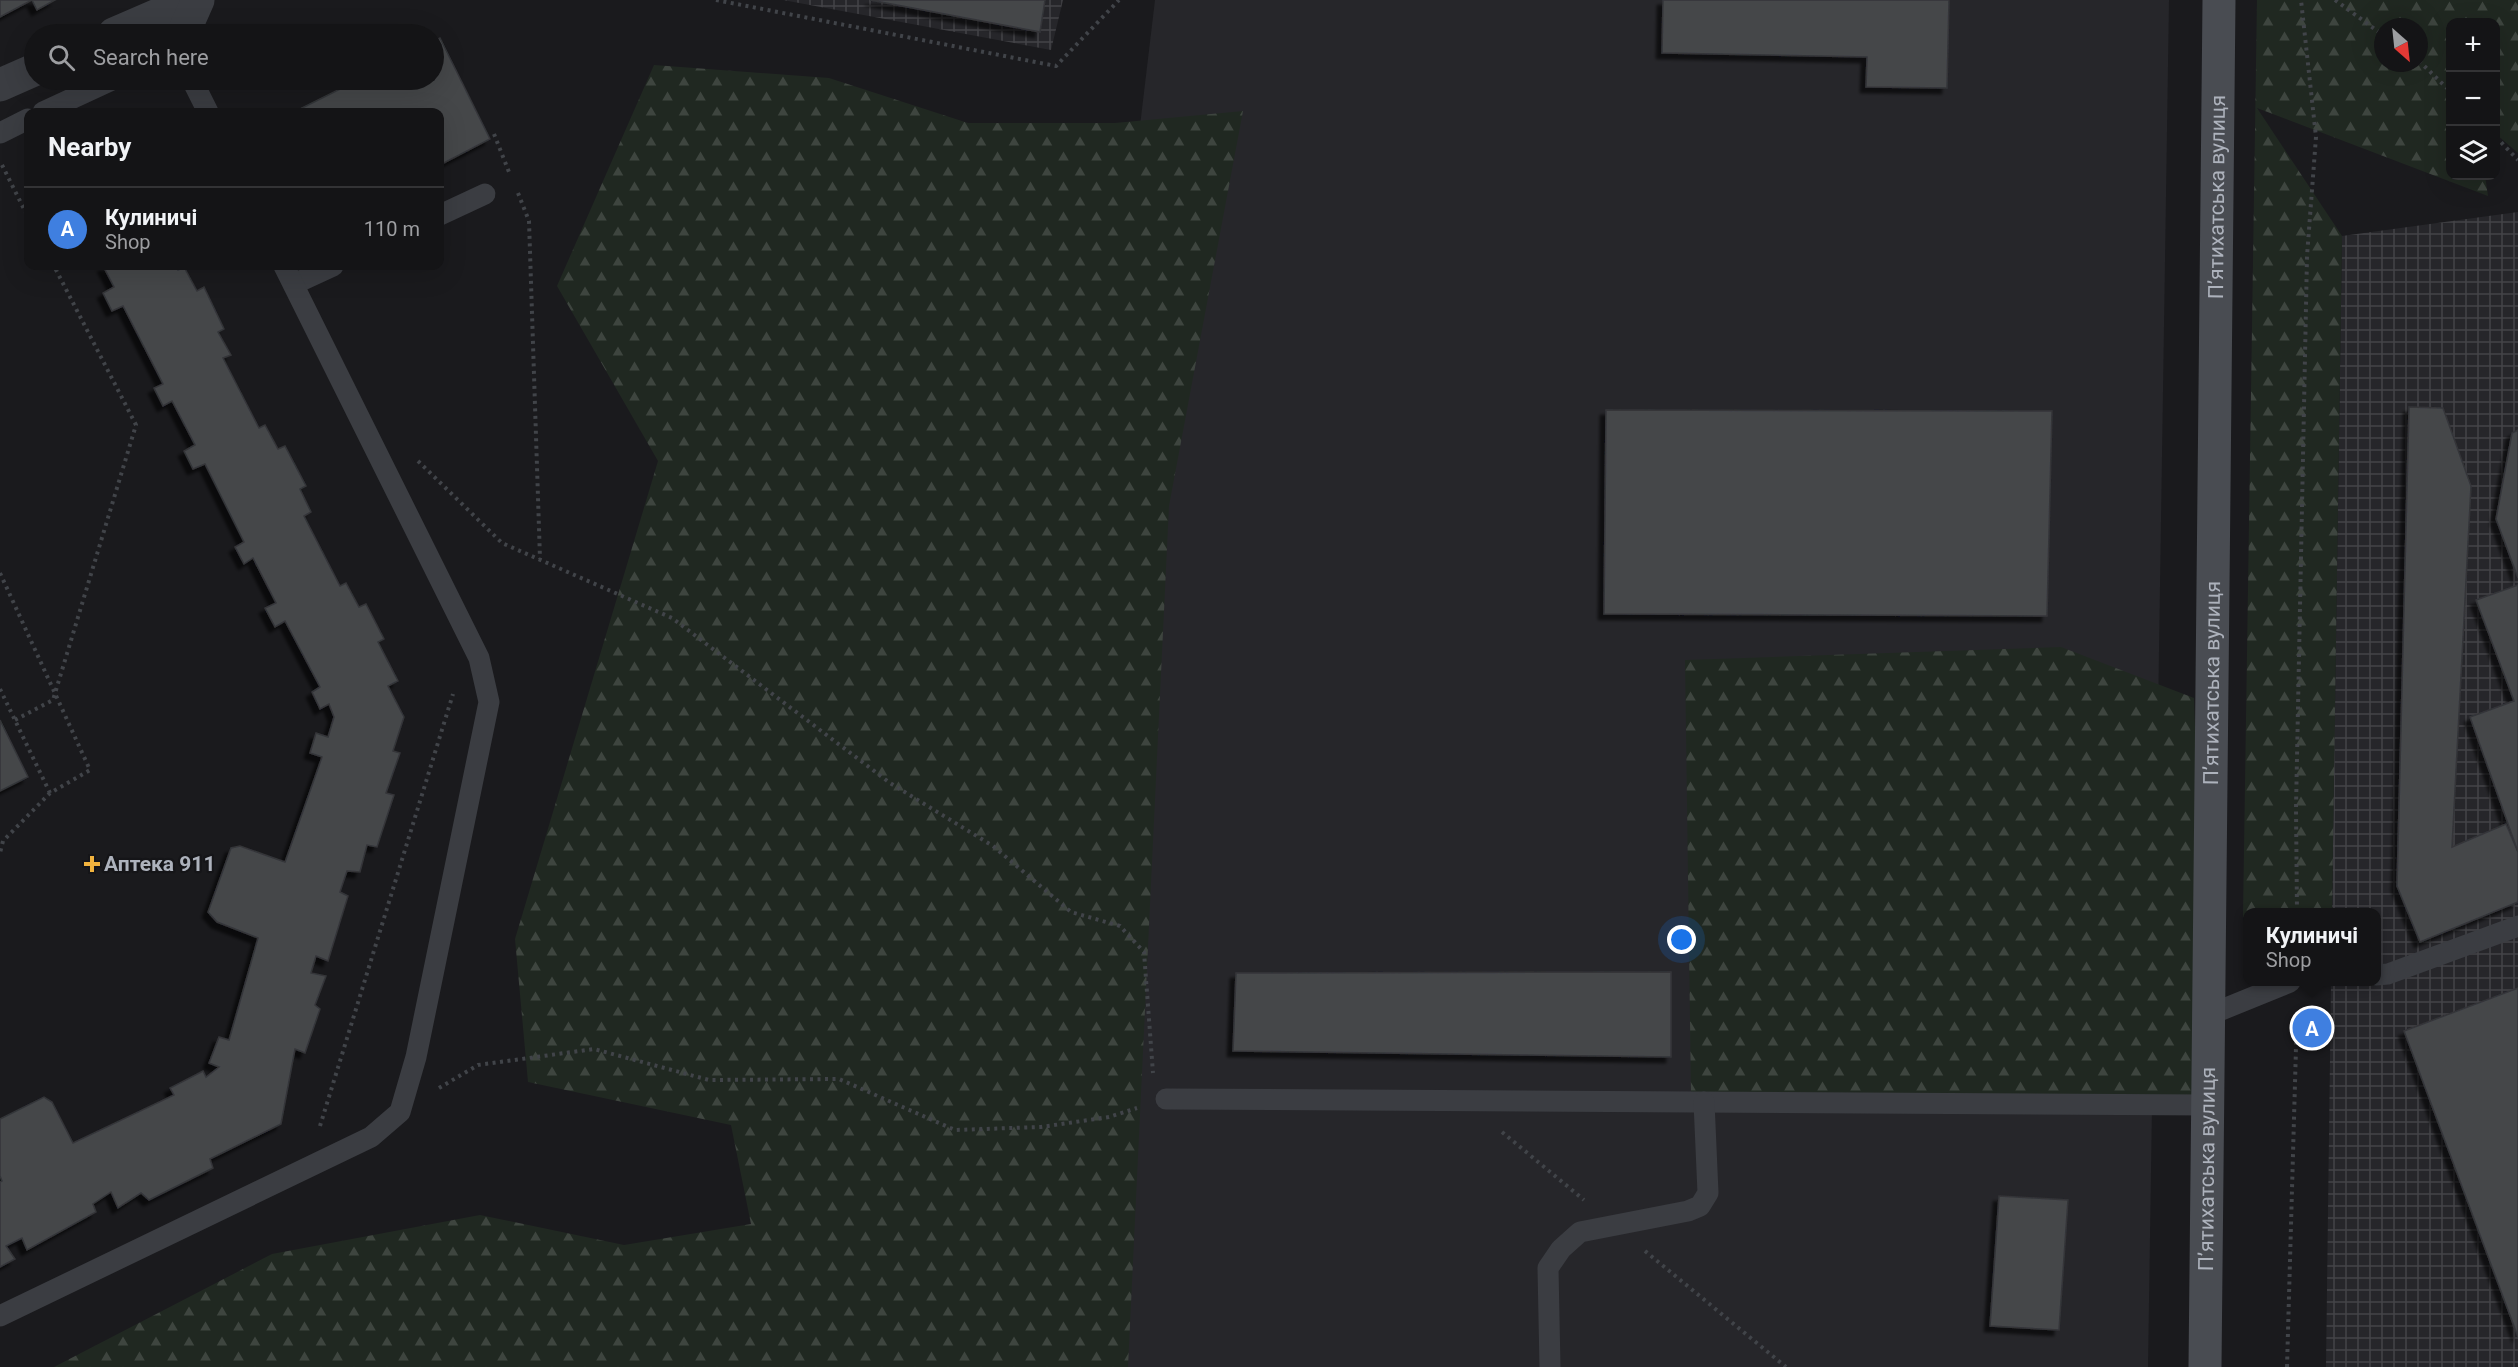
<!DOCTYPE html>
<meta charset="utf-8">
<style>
:root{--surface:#141416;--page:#1d1d1f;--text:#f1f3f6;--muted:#9d9ea1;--line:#333335;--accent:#1a73e8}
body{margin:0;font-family:Roboto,sans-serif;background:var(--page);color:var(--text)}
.controls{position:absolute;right:18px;top:18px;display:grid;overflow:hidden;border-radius:12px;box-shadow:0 6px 24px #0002}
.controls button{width:54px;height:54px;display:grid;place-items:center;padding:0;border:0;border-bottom:2px solid var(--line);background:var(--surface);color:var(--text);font:30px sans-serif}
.compass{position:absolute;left:2374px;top:18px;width:54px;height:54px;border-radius:50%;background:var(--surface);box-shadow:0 6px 24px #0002;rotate:153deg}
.you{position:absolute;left:1682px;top:940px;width:21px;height:21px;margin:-15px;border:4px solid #fff;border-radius:50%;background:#1a73e8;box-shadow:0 0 0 9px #1a73e833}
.badge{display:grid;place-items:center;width:39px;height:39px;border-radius:50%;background:var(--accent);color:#fff;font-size:20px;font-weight:700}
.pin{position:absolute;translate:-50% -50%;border:3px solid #fff;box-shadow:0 2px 6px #0006}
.popup{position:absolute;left:2243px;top:908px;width:138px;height:78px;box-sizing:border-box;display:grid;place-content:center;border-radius:12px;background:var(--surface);filter:drop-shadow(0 2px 4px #0005);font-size:20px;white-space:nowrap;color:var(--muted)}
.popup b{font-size:22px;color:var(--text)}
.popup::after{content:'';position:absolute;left:50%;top:100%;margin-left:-12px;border:12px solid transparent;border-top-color:var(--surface)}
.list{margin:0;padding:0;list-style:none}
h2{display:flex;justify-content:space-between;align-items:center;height:78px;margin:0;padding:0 24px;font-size:26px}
h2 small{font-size:20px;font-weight:400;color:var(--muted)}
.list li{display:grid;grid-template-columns:39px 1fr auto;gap:18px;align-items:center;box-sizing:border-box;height:84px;padding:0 24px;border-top:2px solid var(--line)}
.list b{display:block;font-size:22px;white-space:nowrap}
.list p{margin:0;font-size:20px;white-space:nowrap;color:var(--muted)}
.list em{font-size:20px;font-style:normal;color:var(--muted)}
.icon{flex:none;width:33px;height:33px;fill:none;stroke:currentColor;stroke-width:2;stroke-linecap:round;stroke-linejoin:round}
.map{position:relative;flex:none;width:2518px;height:1367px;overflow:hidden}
.search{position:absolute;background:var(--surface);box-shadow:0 6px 24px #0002;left:24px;top:24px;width:420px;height:66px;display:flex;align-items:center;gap:15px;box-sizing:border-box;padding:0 21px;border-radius:33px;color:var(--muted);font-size:22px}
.panel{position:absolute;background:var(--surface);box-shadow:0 6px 24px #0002;left:24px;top:108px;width:420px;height:162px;border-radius:12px}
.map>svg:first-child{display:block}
.built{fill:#26262a}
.industrial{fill:url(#industrial-grid)}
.forest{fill:url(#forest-firs);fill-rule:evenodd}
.building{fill:#44464a;stroke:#343539;stroke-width:1.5;filter:url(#shadow)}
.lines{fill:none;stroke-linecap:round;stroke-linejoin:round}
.path{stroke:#414449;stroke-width:4;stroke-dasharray:3 4.5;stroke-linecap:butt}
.lane{stroke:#3b3d42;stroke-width:21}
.street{stroke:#3b3d42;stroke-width:33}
.secondary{stroke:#494c52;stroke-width:33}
.poi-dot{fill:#f2b33e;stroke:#151518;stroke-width:2}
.labels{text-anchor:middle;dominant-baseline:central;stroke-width:4.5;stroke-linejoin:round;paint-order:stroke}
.street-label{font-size:21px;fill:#adb2bc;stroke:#151518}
.poi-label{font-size:21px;font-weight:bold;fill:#adb2bc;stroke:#151518;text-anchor:start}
</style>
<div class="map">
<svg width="2518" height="1367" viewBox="0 0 2518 1367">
<defs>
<pattern id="industrial-grid" width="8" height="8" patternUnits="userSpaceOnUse" patternTransform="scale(1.5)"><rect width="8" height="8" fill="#26262a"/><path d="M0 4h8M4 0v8" fill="none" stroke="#434347"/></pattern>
<pattern id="forest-firs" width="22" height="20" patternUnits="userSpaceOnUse" patternTransform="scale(1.5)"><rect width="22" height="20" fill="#202821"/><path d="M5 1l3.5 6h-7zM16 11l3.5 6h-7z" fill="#3e453f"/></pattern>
<filter id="shadow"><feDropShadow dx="-5.5" dy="5.5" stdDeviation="1.5" flood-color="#0009"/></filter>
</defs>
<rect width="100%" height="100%" fill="#1a1a1d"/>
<path class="built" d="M1155,0H2169L2148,1367H1085L1129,218Z"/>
<g class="industrial">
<path d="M783,0H1063L1051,50Z"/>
<path d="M2518,212V1367H2326L2331,982H2376V912H2332L2342,236Z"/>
</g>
<g class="forest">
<path d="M2257,0H2518V153L2496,134V22H2450V176H2485L2488,196L2257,108L2342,236L2332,912H2248L2247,918L2243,917ZM2383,27H2419V63H2383Z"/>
<path d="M654,65L829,78L968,123H1115L1243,111L1169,506L1128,1367H54L272,1254L480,1215L624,1245L751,1224L731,1125L528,1082L515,939L658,461L557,286Z"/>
<path d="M2061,647L2194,698L2208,1105L1691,1093L1685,660Z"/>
</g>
<g class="building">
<path d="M0,0H32L0,17Z"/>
<path d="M32,0H55L37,10Z"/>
<path d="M870,0H1045L1040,32Z"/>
<path d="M1663,0H1949L1947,88L1866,87L1867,57L1662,53Z"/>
<path d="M440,38L490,139L440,165V112H294L358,80H434V41Z"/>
<path d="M103,266H175L178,270L184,267L197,291L204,287L224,329L218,332L231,355L223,358L259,428L265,425L278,449L285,446L306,486L300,489L311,512L304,516L340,586L346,583L359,607L366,604L384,639L378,642L398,681L388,686L404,717L393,751L400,753L386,793L394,795L377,847L367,845L360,872L347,871L340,892L348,896L328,961L316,956L311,973L326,976L315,1005L320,1009L305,1053L295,1049L281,1124L210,1159L213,1168L149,1200L141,1193L118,1208L111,1192L93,1204L96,1212L27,1250L22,1238L6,1246L15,1259L0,1267V1182L2,1181L0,1176V1119L44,1097L52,1102L73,1143L174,1095L170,1088L203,1071L206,1077L219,1067L209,1063L219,1037L229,1040L258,938L217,922L208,912L231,848L240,846L285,862L322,757L310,753L316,733L328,737L334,717L329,704L320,709L312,692L320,687L285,621L275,627L265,608L276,603L253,558L244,564L235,547L244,542L205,464L193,469L184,451L195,445L172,401L163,406L154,388L163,384L123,306L112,311L103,293L114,287Z"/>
<path d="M2409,407L2443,408L2471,486L2452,847L2506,824L2518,852V902L2420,942L2397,886Z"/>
<path d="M1606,410L2052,411L2047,616L1604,614Z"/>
<path d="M2518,430V578L2496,519L2512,433Z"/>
<path d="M2518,585V852L2470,717L2514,701L2476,600Z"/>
<path d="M0,720L28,777L0,791Z"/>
<path d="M1671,972V1057L1233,1051L1236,973Z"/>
<path d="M2518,988V1337L2404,1031Z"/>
<path d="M1999,1196L2068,1200L2059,1330L1990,1326Z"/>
</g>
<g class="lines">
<g class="path">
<path d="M716,0L1056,66L1119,0"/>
<path d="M2335,0L2383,35"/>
<path d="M2419,61L2450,91"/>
<path d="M494,134L509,172"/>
<path d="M2496,137L2518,160"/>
<path d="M2,165L28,217"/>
<path d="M518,193L529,221L540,559"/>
<path d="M418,461L502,543L672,618L890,783L993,846L1071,912L1120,926L1144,952L1153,1073"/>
<path d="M0,573L90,770L50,793L3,841L0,853"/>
<path d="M0,689L50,793"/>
<path d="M15,720L53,700L136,425L54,266"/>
<path d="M2297,912L2296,808L2307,256L2316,137L2301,0"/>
<path d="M439,1088L478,1065L594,1049L709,1080L839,1079L955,1130L1041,1127L1109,1117L1137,1108"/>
<path d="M320,1126L453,694"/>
<path d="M1502,1132L1584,1200"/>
<path d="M1645,1251L1786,1367"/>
<path d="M2287,1367L2297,1012"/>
</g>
<g class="lane">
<path d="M192,80L208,112"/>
<path d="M43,112L112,80"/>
<path d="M0,133L28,119"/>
<path d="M440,215L485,194"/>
<path d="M294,284L333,266"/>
<path d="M2376,975L2388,974L2518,926"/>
<path d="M2209,1015L2290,982"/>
<path d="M1166,1099L2208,1105"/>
<path d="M0,1316L371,1137L400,1112L416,1057L489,702L479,658L284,266"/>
<path d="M1550,1367L1548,1268L1561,1249L1580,1232L1688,1211L1700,1206L1708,1193L1704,1102"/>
</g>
<g class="street">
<path d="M114,34L192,0"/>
<path d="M183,34L198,0"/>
<path d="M0,85L34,70"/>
</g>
<path class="secondary" id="s1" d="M2205,1367L2219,0"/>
</g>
<path class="poi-dot" d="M89 855h6v6h6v6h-6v6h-6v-6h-6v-6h6z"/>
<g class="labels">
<g class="street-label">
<text stroke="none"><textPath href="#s1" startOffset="1170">П’ятихатська вулиця</textPath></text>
<text stroke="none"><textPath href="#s1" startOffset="684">П’ятихатська вулиця</textPath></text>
<text stroke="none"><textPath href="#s1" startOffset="198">П’ятихатська вулиця</textPath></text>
</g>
<g class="poi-label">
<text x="104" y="864">Аптека 911</text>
</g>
</g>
</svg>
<div class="controls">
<button>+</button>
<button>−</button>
<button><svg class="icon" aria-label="layers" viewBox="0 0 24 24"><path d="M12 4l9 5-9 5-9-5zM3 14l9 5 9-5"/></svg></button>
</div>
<svg class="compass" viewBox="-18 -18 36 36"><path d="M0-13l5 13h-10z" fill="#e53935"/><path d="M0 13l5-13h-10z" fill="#9d9ea1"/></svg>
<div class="you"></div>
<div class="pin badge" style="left:2312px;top:1028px;background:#3f7fe0">A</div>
<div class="popup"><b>Кулиничі</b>Shop</div>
<div class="search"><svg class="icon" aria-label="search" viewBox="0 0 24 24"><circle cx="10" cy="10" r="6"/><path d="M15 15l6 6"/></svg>Search here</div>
<section class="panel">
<h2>Nearby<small></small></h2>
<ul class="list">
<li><span class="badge" style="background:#3f7fe0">A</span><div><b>Кулиничі</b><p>Shop</p></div><em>110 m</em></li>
</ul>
</section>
</div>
